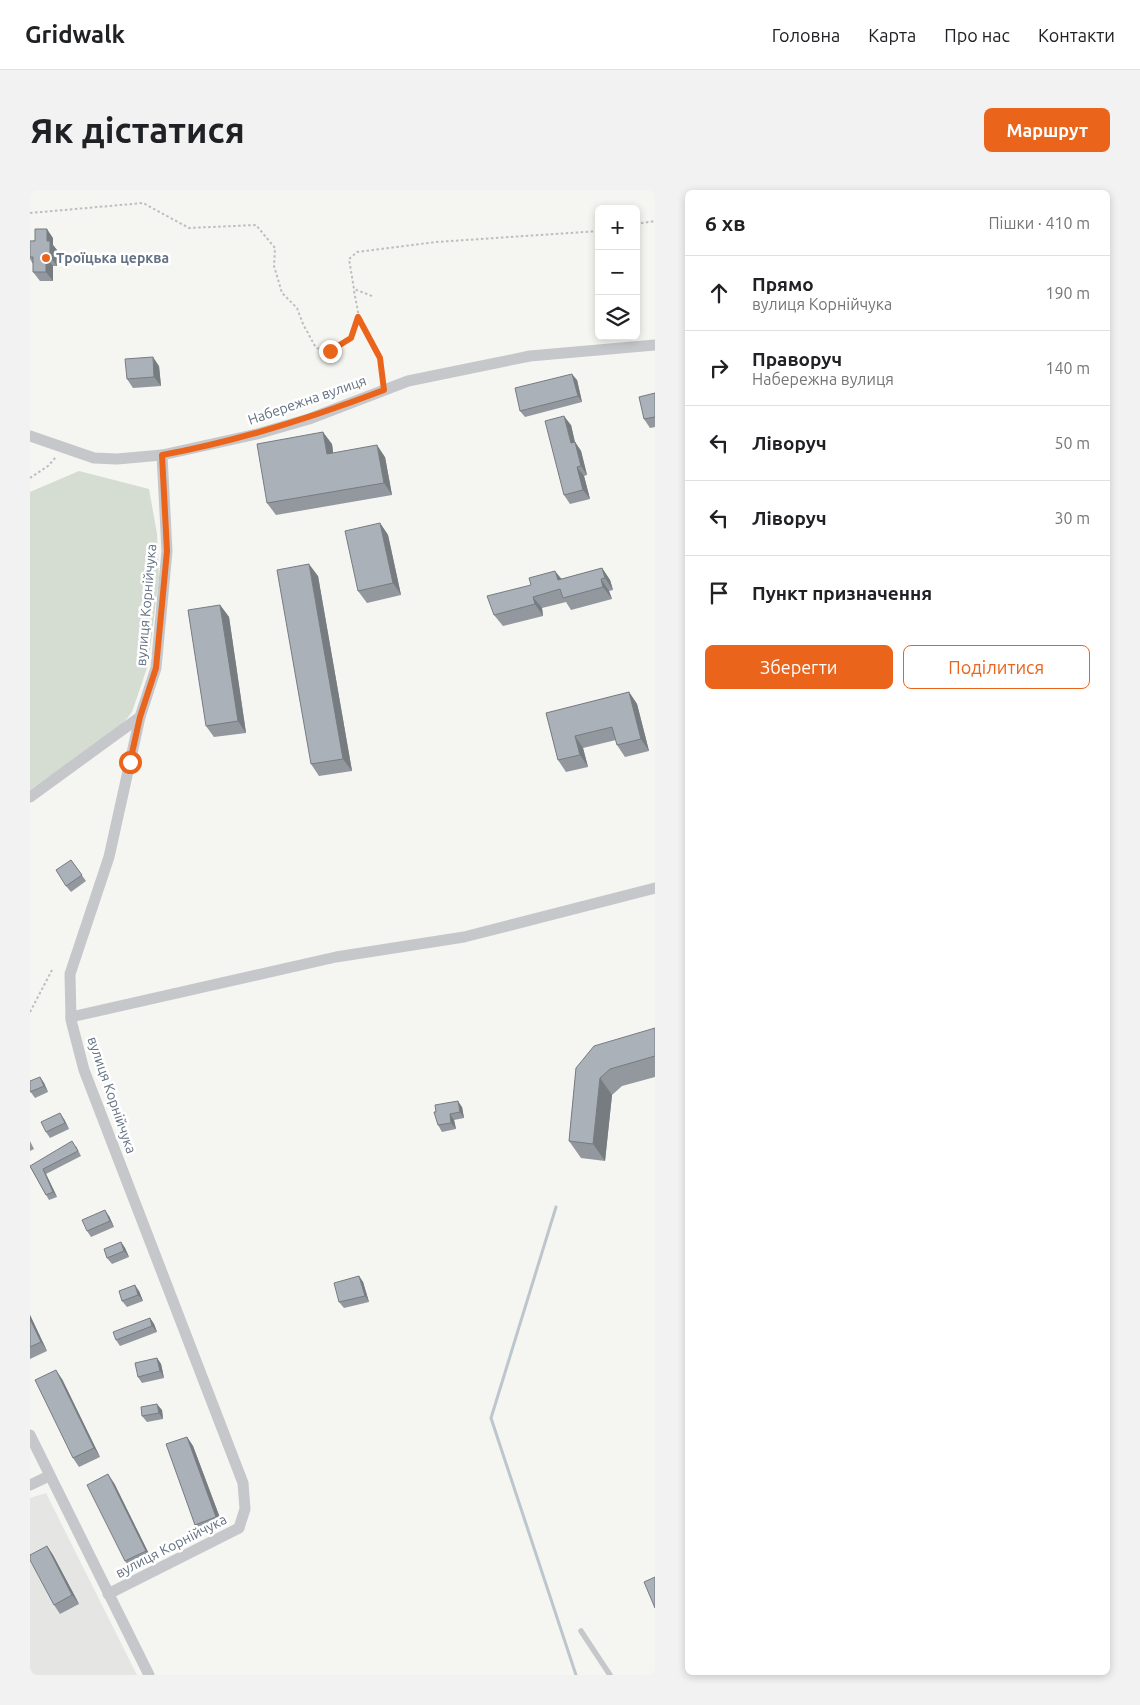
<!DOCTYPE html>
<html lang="uk">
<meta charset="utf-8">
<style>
:root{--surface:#fff;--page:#f2f2f2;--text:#202124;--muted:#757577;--line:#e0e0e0;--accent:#eb641b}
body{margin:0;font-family:Ubuntu,sans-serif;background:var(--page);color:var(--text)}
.controls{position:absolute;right:15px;top:15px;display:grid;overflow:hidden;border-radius:8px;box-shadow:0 2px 8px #0003}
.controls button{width:45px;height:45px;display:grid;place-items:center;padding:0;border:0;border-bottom:1px solid var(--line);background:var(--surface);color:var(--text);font:25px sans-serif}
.stop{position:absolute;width:15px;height:15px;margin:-11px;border:4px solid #eb641b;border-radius:50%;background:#fff}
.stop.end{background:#eb641b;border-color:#fff;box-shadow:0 1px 5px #0008}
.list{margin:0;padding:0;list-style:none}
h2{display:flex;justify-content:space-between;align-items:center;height:65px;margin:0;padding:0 20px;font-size:21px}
h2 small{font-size:16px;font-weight:400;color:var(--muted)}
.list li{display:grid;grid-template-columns:32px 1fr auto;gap:15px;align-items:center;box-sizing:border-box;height:75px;padding:0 20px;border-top:1px solid var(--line)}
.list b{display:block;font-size:19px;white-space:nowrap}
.list p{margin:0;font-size:16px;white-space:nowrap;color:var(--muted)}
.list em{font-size:16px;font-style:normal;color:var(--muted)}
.actions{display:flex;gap:10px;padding:15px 20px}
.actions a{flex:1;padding:11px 0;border:1px solid var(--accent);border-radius:8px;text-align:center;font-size:18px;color:var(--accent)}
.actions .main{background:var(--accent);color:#fff}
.icon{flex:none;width:28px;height:28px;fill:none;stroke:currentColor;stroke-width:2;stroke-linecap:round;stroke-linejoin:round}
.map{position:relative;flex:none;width:625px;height:1485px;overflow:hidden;border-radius:8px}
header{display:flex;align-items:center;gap:30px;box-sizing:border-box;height:70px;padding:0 25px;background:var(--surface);border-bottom:1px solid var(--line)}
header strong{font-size:24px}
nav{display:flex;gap:28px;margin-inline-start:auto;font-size:18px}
.intro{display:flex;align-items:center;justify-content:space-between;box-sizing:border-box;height:120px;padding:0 30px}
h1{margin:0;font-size:35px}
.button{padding:12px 22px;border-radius:8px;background:var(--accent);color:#fff;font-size:18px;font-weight:700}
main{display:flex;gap:30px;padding:0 30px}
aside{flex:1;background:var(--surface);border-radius:8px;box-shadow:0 2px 8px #0003}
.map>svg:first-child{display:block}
.built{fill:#e5e6e4}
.green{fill:#d5dcd2}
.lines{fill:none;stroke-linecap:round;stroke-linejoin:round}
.stream{stroke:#bdc6cd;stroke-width:3}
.path{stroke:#bcbec0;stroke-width:2;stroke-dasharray:2.5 2.5;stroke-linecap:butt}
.service{stroke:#c5c7cb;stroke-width:5.5}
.minor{stroke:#c5c7cb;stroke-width:11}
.wall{fill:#92989e}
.shaded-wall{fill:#777c81}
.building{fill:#aab1b8;stroke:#777c81}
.route{stroke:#eb641b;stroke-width:6}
.poi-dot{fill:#eb641b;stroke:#fff;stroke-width:2}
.labels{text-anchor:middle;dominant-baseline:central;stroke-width:5;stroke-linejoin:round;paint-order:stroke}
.poi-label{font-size:14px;font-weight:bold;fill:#637183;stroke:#fff;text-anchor:start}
.street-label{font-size:14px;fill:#637183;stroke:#fff}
</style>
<header>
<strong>Gridwalk</strong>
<nav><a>Головна</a><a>Карта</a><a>Про нас</a><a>Контакти</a></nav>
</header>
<div class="intro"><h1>Як дістатися</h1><a class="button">Маршрут</a></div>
<main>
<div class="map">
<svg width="625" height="1485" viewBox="0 0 625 1485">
<rect width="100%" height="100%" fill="#f5f5f1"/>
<path class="built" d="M16,1303L107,1485H0V1308Z"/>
<path class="green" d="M49,281L119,299L127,344L129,388L118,475L102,522L92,535L0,600V302Z"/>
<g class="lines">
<path class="stream" d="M526,1017L461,1228L546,1485"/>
<g class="path">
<path d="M0,23L113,13L159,38L226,35L245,58L244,76L252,103L267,118L273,134L286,158L300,161L321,148L329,127"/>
<path d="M606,34L625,31"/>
<path d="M324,101L329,127L350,168L353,190"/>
<path d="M342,106L324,99L319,69L327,62L406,52L569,41"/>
<path d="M0,288L18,276L26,267"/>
<path d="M0,822L22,780"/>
</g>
<path class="service" d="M551,1441L580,1485"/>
<g class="minor">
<path d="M0,246L64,268L87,269L132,265L227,244L279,229L378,191L500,166L625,155"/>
<path d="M0,607L110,527"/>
<path d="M41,827L306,767L434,747L625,698"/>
<path d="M0,1245L119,1485"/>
<path d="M0,1295L19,1286"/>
<path d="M78,1404L209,1338L215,1319L213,1293L54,880L41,830L40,784L79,667L110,527L126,478L137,361L132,265"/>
</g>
</g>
<g class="wall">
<path d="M23,48V55L27,60V76H23V91H10L3,82V74L0,69V51Z"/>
<path d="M129,176L131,196L103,198L97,189Z"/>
<path d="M547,190L552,212L495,227L490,221Z"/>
<path d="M625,203V237L620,238L614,229Z"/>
<path d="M541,235L545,252L551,261L557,285L554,286L560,309L540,314L534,305Z"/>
<path d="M302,254L303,263L355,267L362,305L246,325L237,313Z"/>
<path d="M350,333L358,345L371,405L337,413L328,401Z"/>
<path d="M572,378L580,390L583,400L579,401L582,409L541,420L536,412L512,418L513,426L473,436L464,425L531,389Z"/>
<path d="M288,386L322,581L289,586L281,574Z"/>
<path d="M190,415L199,427L216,543L184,547L176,536Z"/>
<path d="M599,502L607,514L619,561L595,567L587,555L586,550L553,558L558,577L536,582L528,570L516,523Z"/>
<path d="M41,670L56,691L41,702L36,696Z"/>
<path d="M625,838V887L592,896L582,905L575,971L551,968L539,951L546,878Z"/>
<path d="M10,887L14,893L18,902L5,908L0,901Z"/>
<path d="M432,917L434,928L424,930L426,939L412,942L408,935L404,922Z"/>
<path d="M34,929L39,939L20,948L16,942Z"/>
<path d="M0,951L4,959L0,961Z"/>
<path d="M46,956L51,966L16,984L27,1007L19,1010L0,977Z"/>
<path d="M79,1026L84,1037L61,1047L57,1041Z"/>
<path d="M91,1052L95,1058L99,1067L82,1074L77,1068Z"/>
<path d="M329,1086L333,1092L339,1112L314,1118L309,1112Z"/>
<path d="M109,1101L113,1111L97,1117L92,1111Z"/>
<path d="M0,1125L17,1161L0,1169Z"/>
<path d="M120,1128L124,1134L127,1142L90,1156L86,1150Z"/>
<path d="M127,1168L131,1174L134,1188L112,1193L108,1187Z"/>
<path d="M32,1189L70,1267L49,1277L43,1268Z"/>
<path d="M132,1220L133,1229L117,1232L112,1226Z"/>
<path d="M157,1247L163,1256L193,1336L172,1344L165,1335Z"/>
<path d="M84,1293L122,1370L101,1380L95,1371Z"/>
<path d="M17,1356L23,1365L49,1414L30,1424L24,1415Z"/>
</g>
<g class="shaded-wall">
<path d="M17,39L23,48V55L27,60V76L20,67L17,51Z"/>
<path d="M16,67L23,76V91L16,82Z"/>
<path d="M123,167L129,176L131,196L124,187Z"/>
<path d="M542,184L547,190L552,212L548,206Z"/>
<path d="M534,226L541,235L547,262L541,253Z"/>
<path d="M293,242L302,254L305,276L297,264Z"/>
<path d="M545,252L551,261L557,285L551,276Z"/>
<path d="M347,255L355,267L362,305L354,293Z"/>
<path d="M547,277L554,286L560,309L553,300Z"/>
<path d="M350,333L358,345L371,405L363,393Z"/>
<path d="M279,374L288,386L322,581L313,569Z"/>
<path d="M572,378L580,390L583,400L575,388Z"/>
<path d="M525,381L534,392L528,390Z"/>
<path d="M571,389L579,401L582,409L573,397Z"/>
<path d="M503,407L512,418L513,426L505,414Z"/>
<path d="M190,415L199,427L216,543L208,531Z"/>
<path d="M599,502L607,514L619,561L611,549Z"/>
<path d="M545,546L553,558L558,577L550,565Z"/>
<path d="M10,887L14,893L18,902L14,896Z"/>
<path d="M570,888L582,905L575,971L563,954Z"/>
<path d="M428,911L432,917L434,928L430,922Z"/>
<path d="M30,923L34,929L39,939L35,933Z"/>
<path d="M420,924L424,930L426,939L421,933Z"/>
<path d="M13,979L16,984L27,1007L23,1002Z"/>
<path d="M75,1020L79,1026L84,1037L80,1031Z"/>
<path d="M91,1052L95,1058L99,1067L94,1061Z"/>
<path d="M329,1086L333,1092L339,1112L335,1106Z"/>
<path d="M105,1095L109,1101L113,1111L108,1105Z"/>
<path d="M0,1125L17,1161L11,1152L0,1129Z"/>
<path d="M120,1128L124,1134L127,1142L122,1136Z"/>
<path d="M127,1168L131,1174L134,1188L130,1181Z"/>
<path d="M26,1180L32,1189L70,1267L64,1258Z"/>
<path d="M127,1214L132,1220L133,1229L129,1223Z"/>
<path d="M157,1247L163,1256L193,1336L186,1327Z"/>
<path d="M78,1284L84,1293L122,1370L116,1361Z"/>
<path d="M17,1356L23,1365L49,1414L42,1405Z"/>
</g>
<g class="building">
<path d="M5,39H17V51H20V67H16V82H3V67H0V51H5Z"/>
<path d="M123,167L124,187L97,189L95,169Z"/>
<path d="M542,184L548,206L490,221L485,198Z"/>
<path d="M625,203V227L614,229L609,207Z"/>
<path d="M534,226L541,253L545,252L551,276L547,277L553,300L534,305L515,231Z"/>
<path d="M293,242L297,264L347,255L354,293L237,313L227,254Z"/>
<path d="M350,333L363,393L328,401L315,341Z"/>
<path d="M279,374L313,569L281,574L247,380Z"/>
<path d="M572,378L575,388L571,389L573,397L533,408L530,399L503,407L505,414L464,425L457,406L501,395L499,388L525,381L528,390Z"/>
<path d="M190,415L208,531L176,536L158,420Z"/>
<path d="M599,502L611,549L587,555L582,537L545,546L550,565L528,570L516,523Z"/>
<path d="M41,670L52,685L36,696L26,680Z"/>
<path d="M625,838V866L580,879L570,888L563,954L539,951L546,878L564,856Z"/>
<path d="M10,887L14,896L0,902V891Z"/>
<path d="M428,911L430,922L420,924L421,933L408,935L404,922H406L405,915Z"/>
<path d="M30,923L35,933L16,942L11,932Z"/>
<path d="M42,951L48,961L13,979L23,1002L16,1005L0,976Z"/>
<path d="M75,1020L80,1031L57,1041L52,1030Z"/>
<path d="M91,1052L94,1061L77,1068L74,1059Z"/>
<path d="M329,1086L335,1106L309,1112L304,1093Z"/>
<path d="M105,1095L108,1105L92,1111L89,1101Z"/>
<path d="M120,1128L122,1136L86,1150L83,1142Z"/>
<path d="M0,1129L11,1152L0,1157Z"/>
<path d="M127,1168L130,1181L108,1187L105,1173Z"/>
<path d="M26,1180L64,1258L43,1268L5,1190Z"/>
<path d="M127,1214L129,1223L112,1226L111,1217Z"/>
<path d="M157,1247L186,1327L165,1335L136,1254Z"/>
<path d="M78,1284L116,1361L95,1371L57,1295Z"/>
<path d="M17,1356L42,1405L24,1415L0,1370V1365Z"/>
<path d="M625,1387V1418L614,1392Z"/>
</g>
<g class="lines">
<path class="route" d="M100,572L110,527L126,478L137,361L132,265C209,251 281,228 354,200L350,168L328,127L321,148L300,161"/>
</g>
<circle class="poi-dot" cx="16" cy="68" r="5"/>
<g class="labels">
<g class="poi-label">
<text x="26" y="68">Троїцька церква</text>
</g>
<g class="street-label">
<text transform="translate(277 210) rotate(-19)">Набережна вулиця</text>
<text transform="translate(116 415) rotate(-85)">вулиця Корнійчука</text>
<text transform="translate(82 905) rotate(71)">вулиця Корнійчука</text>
<text transform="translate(141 1356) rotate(-27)">вулиця Корнійчука</text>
</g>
</g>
</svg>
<div class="controls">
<button>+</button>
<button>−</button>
<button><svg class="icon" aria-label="layers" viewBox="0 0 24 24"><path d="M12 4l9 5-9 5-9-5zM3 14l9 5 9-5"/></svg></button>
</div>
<div class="stop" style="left:100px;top:572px"></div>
<div class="stop end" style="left:300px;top:161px"></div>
</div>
<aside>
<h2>6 хв<small>Пішки · 410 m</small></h2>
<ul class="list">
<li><svg class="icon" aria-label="ahead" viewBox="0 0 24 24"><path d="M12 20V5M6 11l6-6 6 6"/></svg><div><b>Прямо</b><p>вулиця Корнійчука</p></div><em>190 m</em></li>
<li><svg class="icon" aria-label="right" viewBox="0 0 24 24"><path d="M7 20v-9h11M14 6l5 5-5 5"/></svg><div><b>Праворуч</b><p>Набережна вулиця</p></div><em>140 m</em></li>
<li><svg class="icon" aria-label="left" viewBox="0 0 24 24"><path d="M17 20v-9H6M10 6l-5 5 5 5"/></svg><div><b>Ліворуч</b></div><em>50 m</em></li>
<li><svg class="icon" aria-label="left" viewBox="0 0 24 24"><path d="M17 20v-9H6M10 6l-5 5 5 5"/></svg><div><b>Ліворуч</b></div><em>30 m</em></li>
<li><svg class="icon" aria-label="arrive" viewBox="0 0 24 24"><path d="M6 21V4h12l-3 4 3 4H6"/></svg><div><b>Пункт призначення</b></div></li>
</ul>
<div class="actions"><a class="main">Зберегти</a><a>Поділитися</a></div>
</aside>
</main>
